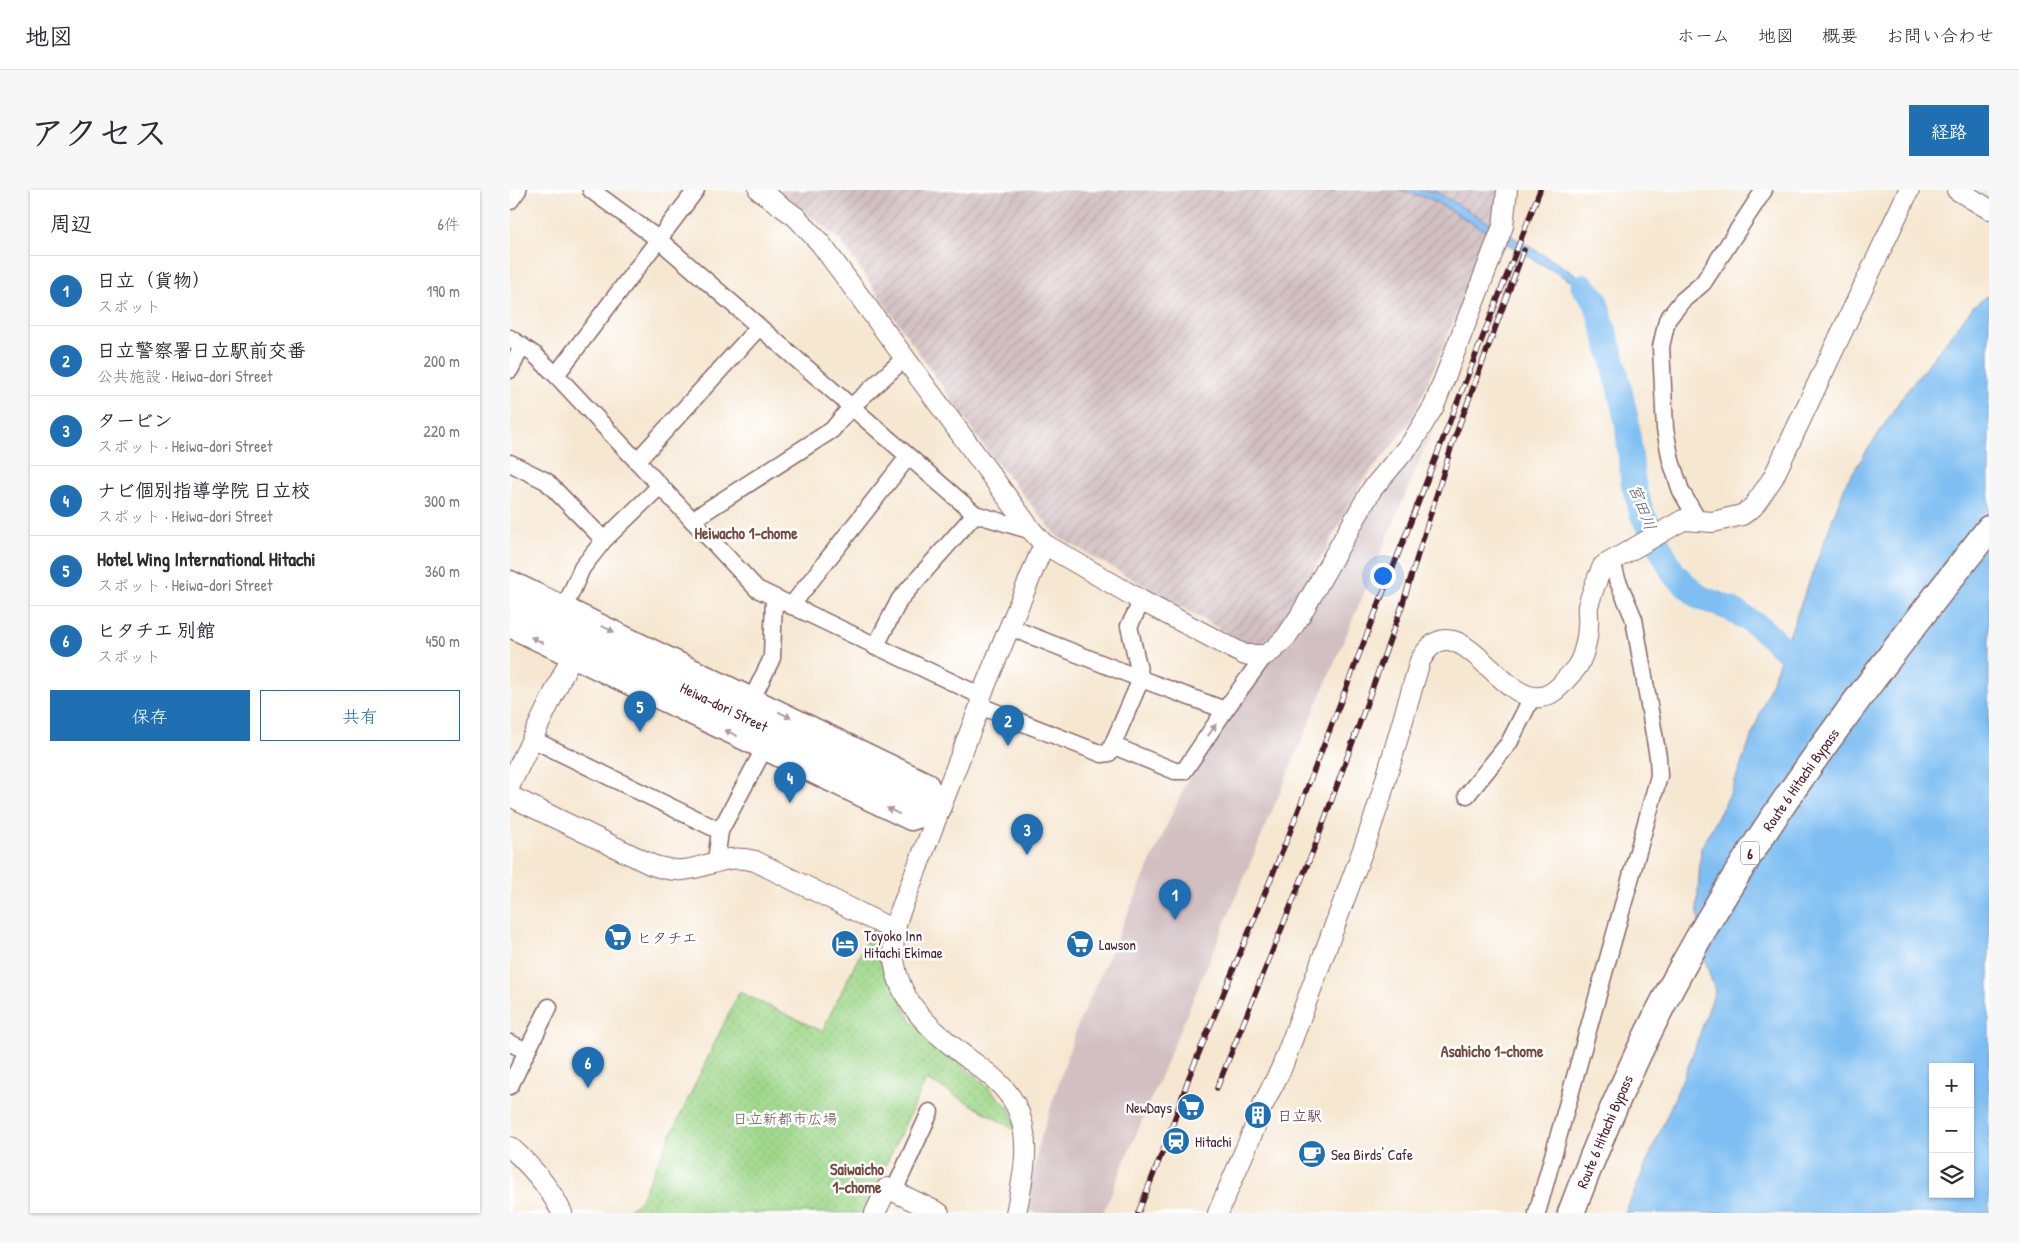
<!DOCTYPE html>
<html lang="ja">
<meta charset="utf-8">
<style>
:root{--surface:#fff;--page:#f7f7f7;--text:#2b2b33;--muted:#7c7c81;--line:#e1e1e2;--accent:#1f6fb2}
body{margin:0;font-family:"Patrick Hand","Klee One",sans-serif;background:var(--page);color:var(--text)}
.controls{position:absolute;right:15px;bottom:15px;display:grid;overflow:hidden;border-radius:0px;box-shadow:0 1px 4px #0004}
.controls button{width:45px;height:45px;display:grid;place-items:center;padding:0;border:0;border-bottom:1px solid var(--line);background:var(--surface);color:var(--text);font:25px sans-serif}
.you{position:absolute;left:872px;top:385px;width:18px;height:18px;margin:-12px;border:4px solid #fff;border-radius:50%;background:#1a73e8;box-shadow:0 0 0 8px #1a73e833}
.badge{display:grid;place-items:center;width:32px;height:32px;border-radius:50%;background:var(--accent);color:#fff;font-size:16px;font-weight:700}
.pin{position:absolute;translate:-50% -41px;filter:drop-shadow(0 1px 2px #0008)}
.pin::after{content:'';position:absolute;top:26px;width:18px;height:15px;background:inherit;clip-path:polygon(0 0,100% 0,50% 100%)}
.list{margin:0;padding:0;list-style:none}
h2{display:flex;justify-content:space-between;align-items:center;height:65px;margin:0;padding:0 20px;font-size:21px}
h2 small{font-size:16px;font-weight:400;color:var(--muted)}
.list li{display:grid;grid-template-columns:32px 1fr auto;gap:15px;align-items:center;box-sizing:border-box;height:70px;padding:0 20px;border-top:1px solid var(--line)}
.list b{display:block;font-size:19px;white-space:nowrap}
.list p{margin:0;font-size:16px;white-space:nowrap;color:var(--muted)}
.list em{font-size:16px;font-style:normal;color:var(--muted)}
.actions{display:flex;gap:10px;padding:15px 20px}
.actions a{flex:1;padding:11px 0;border:1px solid var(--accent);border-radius:0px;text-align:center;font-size:18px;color:var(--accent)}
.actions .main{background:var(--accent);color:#fff}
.icon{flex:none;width:28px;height:28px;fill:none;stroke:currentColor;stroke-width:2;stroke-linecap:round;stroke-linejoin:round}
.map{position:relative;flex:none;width:1479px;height:1023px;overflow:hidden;border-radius:0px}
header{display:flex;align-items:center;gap:30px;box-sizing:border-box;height:70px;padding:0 25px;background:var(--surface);border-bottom:1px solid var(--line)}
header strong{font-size:24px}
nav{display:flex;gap:28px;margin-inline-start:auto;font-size:18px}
.intro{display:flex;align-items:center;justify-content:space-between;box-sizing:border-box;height:120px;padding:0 30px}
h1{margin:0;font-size:35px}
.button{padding:12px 22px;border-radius:0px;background:var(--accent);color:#fff;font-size:18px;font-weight:700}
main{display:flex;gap:30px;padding:0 30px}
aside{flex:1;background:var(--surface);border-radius:0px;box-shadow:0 1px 4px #0004}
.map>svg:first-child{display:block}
.industrial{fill:url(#industrial-furrows)}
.railway{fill:#d2bfc1}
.grass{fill:url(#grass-dots);stroke:#747b5a}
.water{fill:#7ebef2;stroke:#646e8e;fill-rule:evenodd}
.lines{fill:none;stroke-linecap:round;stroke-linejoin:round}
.river{stroke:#7ebef2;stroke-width:25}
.minor-casing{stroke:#866565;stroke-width:19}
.tertiary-casing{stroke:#866565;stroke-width:22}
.secondary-casing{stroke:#866565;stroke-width:25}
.trunk-casing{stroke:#866565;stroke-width:29}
.minor{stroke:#fff;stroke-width:16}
.tertiary{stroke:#fff;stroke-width:20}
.secondary{stroke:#fff;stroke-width:22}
.trunk{stroke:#fff;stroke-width:26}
.rail-casing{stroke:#4a1f2b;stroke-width:5.5}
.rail{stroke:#fff;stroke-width:4;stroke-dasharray:11;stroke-linecap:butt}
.oneway{fill:#ae9aa0}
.labels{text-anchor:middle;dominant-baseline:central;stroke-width:5;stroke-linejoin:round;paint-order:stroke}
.shield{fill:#fff;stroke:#80626b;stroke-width:1}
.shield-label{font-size:14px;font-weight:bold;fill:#4a1f2b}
.street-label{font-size:15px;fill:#4a1f2b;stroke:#fff}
.poi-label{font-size:15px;fill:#4a1f2b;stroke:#fff;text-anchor:start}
.park-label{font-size:15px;fill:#645648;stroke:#fff}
.water-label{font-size:16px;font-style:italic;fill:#5c5771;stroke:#fff}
.neighbourhood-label{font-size:16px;font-weight:bold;fill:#784b41;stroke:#fff}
</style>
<header>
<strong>地図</strong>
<nav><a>ホーム</a><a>地図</a><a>概要</a><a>お問い合わせ</a></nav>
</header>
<div class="intro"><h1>アクセス</h1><a class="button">経路</a></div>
<main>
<aside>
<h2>周辺<small>6件</small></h2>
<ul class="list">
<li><span class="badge">1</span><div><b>日立（貨物）</b><p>スポット</p></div><em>190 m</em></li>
<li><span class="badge">2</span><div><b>日立警察署日立駅前交番</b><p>公共施設 · Heiwa-dori Street</p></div><em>200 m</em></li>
<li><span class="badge">3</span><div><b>タービン</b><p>スポット · Heiwa-dori Street</p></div><em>220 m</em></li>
<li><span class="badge">4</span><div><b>ナビ個別指導学院 日立校</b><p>スポット · Heiwa-dori Street</p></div><em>300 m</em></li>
<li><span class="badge">5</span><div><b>Hotel Wing International Hitachi</b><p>スポット · Heiwa-dori Street</p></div><em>360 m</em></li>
<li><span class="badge">6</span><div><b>ヒタチエ 別館</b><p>スポット</p></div><em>450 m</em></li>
</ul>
<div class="actions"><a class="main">保存</a><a>共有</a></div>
</aside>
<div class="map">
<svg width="1479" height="1023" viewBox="0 0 1479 1023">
<defs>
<pattern id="industrial-furrows" width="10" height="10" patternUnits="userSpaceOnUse" patternTransform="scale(1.25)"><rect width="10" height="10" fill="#d2bfc1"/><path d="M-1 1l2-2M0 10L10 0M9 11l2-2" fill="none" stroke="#b6a4a6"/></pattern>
<pattern id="grass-dots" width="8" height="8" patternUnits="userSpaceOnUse" patternTransform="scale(1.25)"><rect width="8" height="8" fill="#9fd78a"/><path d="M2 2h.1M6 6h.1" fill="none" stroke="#8ab877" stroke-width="1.8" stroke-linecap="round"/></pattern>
</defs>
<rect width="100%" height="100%" fill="#fff"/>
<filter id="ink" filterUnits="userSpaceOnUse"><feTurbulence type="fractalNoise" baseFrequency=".02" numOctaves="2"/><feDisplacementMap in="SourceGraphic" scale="10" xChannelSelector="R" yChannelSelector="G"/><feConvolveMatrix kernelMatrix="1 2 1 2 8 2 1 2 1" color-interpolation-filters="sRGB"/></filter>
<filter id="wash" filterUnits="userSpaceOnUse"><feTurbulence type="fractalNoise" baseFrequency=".0096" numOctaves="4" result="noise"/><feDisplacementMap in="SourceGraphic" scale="20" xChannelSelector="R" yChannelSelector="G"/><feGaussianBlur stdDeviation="1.12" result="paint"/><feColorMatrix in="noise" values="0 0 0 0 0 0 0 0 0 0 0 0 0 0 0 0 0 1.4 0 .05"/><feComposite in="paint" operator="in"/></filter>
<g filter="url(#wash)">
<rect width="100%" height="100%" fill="#f6e7d1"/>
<path class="industrial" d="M268,0H988L987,18L953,109L901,231L851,294L775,435L753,454H736L547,346L479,263L330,50Z"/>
<path class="railway" d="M922,241L593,1023H514L531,947L567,837L675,595L870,299Z"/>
<path class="grass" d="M363,738C381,747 387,812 402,831C426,861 462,878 488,907C492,911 498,916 500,921C503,927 504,934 505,940L431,897L416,890L353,1023H112L128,1014L229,802L312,841Z"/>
<g class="water">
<path d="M889,0L925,1L1047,73L1067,86L1089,107L1095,124L1086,127L1080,111L1067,95L921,9Z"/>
<path d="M1479,105V1023H1115L1180,872L1205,801L1194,768L1187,716L1191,658L1220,604L1336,293L1393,206L1464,116ZM1423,877H1460V1004H1423Z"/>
</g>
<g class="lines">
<path class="river" d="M1073,96L1085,109L1104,174L1117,233L1123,292L1132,324L1164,384L1189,407L1221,419L1250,437L1269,455L1302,478"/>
</g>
</g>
<g filter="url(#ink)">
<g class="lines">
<g class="minor-casing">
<g id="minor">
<path d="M81,0L148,49L465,324L522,341"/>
<path d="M0,11L8,0"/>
<path d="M0,148L25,165L46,185L247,399L471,506"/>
<path d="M0,180L12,156"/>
<path d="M46,185L186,0"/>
<path d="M127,271L249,137"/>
<path d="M0,273L36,291L94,350"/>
<path d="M182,330L322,240L341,217L395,168"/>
<path d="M1189,332L1171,301L1161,271L1155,239L1151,157L1157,130L1172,111L1193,93L1254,0"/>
<path d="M281,416L398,267"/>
<path d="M50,428L72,378L94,350L150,296"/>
<path d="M499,437L631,489L715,520"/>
<path d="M365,457L390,409L465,324"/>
<path d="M470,516L592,564L599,563L631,489L619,436L632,411"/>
<path d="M244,520L242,509L262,468L264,408"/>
<path d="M22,549L210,641L206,671"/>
<path d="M604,556L665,581H674L715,520L755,465"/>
<path d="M957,605L999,553L1022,507"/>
<path d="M210,641L254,559L251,549"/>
<path d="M0,853L17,861L0,896"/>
<path d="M17,861L39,817"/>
<path d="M384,1001L420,922"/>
<path d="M1027,1023L1149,586L1148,567L1124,429L1107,389L1102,371"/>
</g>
</g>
<g class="tertiary-casing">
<g id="tertiary">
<path d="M249,0L286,27L311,54L522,341L534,354L632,411L735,465H755L763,460L776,447L790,426L862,299L902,252L924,216L993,36L997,0"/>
<path d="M1447,0L1479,19"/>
<path d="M0,595L68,453"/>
<path d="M0,606L142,675C152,678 162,681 173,680C201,677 215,663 245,671L384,740"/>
<path d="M753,915L772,877L858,646L869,613L910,471C946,406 988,513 1031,507C1041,505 1046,500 1053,493C1057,487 1064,482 1068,475C1074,465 1078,447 1078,435C1079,428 1077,422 1078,416C1082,402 1087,389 1093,376L1173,330L1203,332L1232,325L1243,317L1263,288L1399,0"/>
<path d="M0,957C21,976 40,997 52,1023"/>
<path d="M365,1023L377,998L429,1023"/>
<path d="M506,1023C513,989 523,947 505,914C494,894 474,880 456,867C407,830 370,792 388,727L470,516L471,506L534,354"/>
<path d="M708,1023L745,937"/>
</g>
</g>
<g class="secondary-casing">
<g id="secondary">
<path d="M0,392L417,594L429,620"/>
<path id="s1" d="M0,413L429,620"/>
<path d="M0,436L401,629L429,620"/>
</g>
</g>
<g class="trunk-casing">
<g id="trunk">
<path id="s2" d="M1061,1023C1090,946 1123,870 1161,798C1248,633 1364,485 1479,339"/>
</g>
</g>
<use href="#minor" class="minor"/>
<use href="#tertiary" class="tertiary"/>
<use href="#secondary" class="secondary"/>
<use href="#trunk" class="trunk"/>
<g class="rail-casing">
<g id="rail">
<path d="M707,898L805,656L892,416L942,255L1014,60"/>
<path d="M628,1023L658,948L679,887L778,647L1030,0"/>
</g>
</g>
<use href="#rail" class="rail"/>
</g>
<defs><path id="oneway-solid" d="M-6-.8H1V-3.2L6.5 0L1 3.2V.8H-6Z" transform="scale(1.25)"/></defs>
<g class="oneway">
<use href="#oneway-solid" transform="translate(98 439) rotate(26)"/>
<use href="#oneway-solid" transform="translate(27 450) rotate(-154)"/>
<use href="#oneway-solid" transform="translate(275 525) rotate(26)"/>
<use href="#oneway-solid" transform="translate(702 540) rotate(-56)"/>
<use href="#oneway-solid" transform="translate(221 543) rotate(-154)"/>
<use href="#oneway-solid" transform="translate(383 621) rotate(-154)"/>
</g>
</g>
<defs>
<g id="supermarket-disc" transform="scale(1.4375)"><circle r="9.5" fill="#1f6fb2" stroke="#fff"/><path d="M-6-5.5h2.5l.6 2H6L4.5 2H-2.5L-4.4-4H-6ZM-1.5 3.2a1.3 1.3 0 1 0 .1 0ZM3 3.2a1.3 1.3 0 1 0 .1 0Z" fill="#fff"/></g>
<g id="hotel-disc" transform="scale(1.4375)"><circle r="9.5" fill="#1f6fb2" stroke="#fff"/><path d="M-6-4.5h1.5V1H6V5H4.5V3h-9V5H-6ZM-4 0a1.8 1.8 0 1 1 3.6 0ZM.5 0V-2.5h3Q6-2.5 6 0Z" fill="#fff"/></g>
<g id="building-disc" transform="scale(1.4375)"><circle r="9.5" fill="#1f6fb2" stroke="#fff"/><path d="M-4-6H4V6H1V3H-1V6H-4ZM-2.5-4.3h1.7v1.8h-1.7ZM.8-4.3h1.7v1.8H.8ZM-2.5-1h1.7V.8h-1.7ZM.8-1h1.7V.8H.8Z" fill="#fff"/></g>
<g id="station-disc" transform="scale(1.4375)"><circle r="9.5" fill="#1f6fb2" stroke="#fff"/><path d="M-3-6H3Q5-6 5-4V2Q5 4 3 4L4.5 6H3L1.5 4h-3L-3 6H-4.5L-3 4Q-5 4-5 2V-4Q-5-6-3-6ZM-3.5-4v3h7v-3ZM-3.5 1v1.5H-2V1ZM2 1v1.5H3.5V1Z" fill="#fff"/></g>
<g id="cafe-disc" transform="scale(1.4375)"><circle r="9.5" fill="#1f6fb2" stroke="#fff"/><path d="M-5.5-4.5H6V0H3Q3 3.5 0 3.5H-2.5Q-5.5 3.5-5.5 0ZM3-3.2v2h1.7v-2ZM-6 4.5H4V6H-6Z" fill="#fff"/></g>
</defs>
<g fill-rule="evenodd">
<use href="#supermarket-disc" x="108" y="747"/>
<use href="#hotel-disc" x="335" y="754"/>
<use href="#supermarket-disc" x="570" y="754"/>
<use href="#supermarket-disc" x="681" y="917"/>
<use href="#building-disc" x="748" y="925"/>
<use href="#station-disc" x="666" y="951"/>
<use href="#cafe-disc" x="802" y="964"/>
</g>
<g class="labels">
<rect class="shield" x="1231" y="651.5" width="18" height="23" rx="4"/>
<g class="shield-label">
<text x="1240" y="663">6</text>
</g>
<g class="street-label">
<text stroke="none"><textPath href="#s1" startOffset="238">Heiwa-dori Street</textPath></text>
<text stroke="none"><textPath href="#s2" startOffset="492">Route 6 Hitachi Bypass</textPath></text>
<text stroke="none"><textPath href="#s2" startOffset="88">Route 6 Hitachi Bypass</textPath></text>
</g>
<g class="poi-label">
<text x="354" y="745">Toyoko Inn<tspan x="354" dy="17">Hitachi Ekimae</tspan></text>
<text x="127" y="747">ヒタチエ</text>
<text x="589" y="754">Lawson</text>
<text x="662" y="917" text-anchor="end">NewDays</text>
<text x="767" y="925">日立駅</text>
<text x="685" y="951">Hitachi</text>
<text x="821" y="964">Sea Birds' Cafe</text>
</g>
<g class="park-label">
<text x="275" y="928">日立新都市広場</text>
</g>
<g class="water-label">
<text transform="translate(1133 317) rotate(69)">宮田川</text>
</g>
<g class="neighbourhood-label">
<text x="236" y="343">Heiwacho 1-chome</text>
<text x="982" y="861">Asahicho 1-chome</text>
<text x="347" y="979">Saiwaicho<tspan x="347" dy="18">1-chome</tspan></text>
</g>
</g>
</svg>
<div class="controls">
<button>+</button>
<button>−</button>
<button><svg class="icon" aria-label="layers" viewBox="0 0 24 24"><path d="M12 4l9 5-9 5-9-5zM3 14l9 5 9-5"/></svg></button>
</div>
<div class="you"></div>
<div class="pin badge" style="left:665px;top:730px">1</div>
<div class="pin badge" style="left:498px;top:556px">2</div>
<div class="pin badge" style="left:517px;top:665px">3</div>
<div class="pin badge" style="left:280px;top:613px">4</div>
<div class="pin badge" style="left:130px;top:542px">5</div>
<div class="pin badge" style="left:78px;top:898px">6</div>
</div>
</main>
